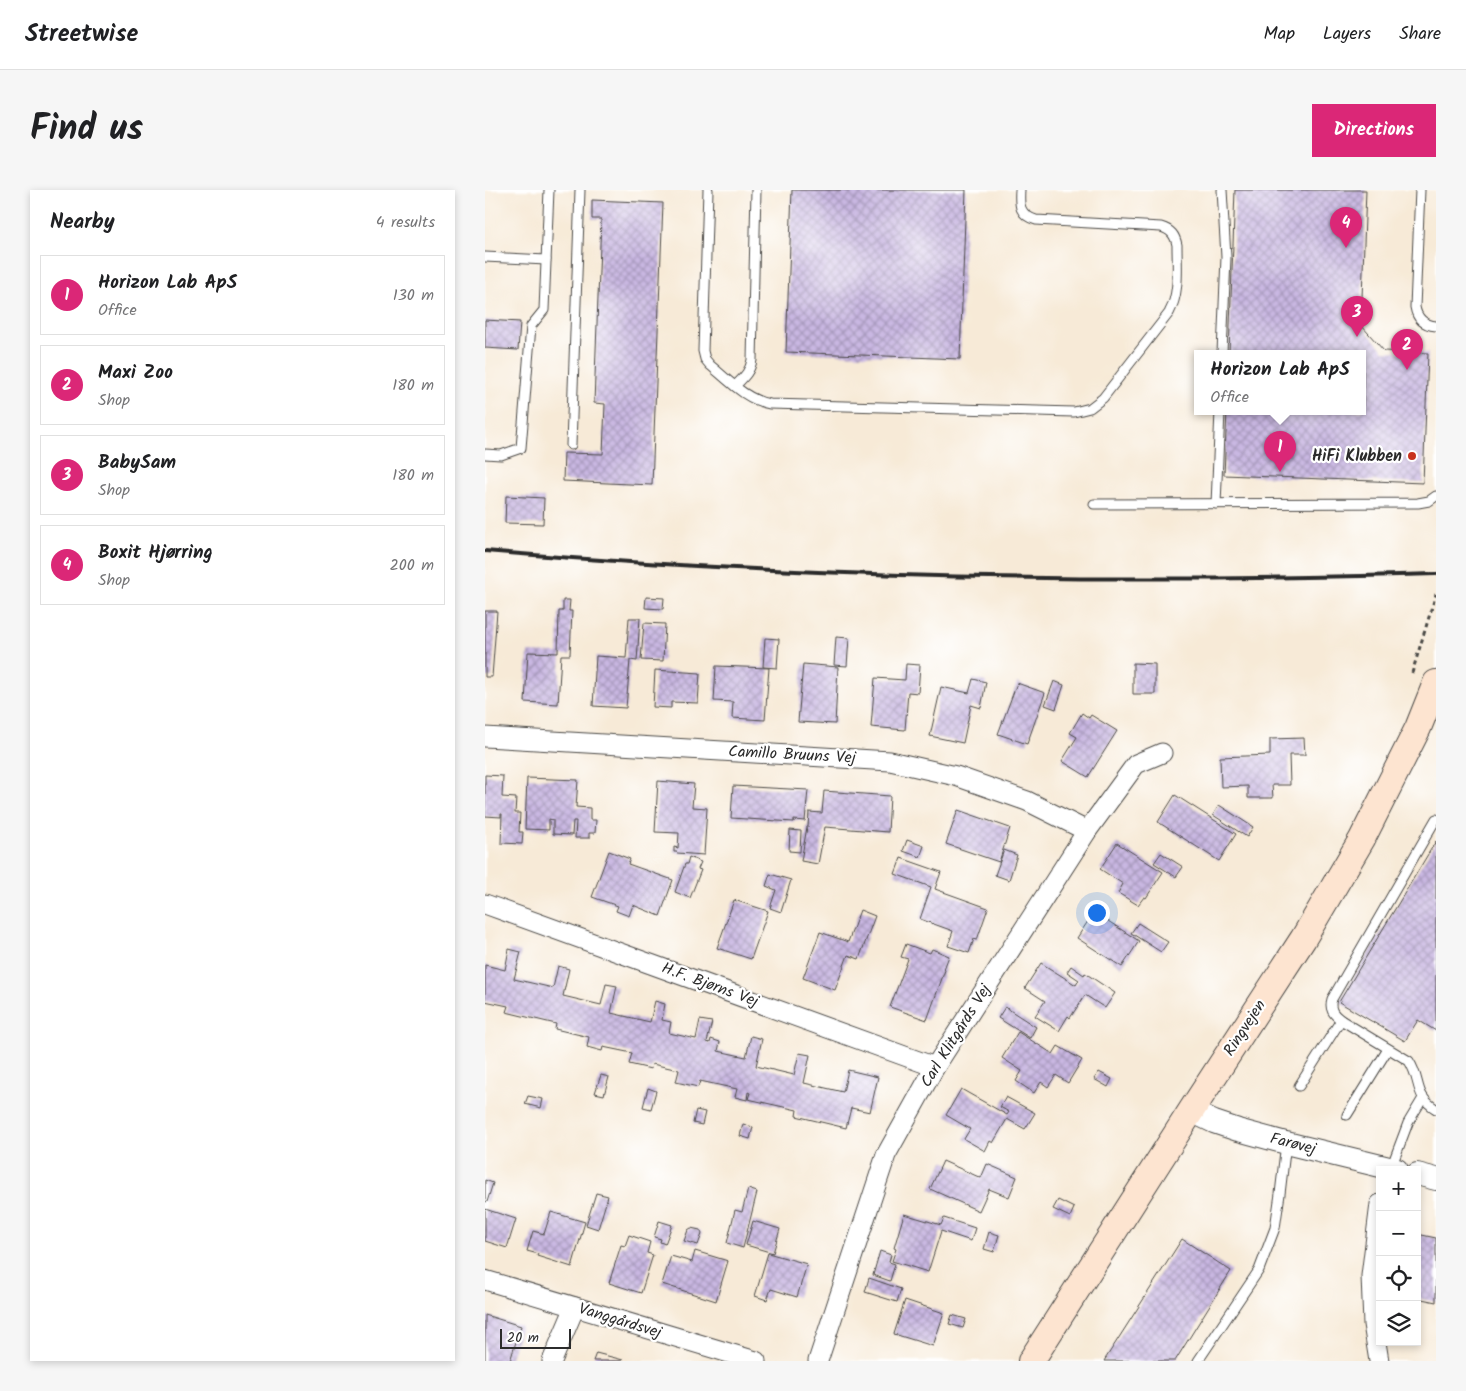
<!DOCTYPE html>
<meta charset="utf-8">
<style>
:root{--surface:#fff;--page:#f6f6f6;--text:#202124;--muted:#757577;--line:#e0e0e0;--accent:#db2777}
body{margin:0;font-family:Kalam,sans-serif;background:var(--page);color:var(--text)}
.controls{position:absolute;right:15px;bottom:15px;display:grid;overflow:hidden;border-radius:0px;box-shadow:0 2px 8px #0003}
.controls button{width:45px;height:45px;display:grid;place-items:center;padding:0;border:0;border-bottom:1px solid var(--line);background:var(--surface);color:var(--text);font:25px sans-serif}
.scale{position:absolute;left:15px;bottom:12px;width:71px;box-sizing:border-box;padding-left:5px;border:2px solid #2b2b2b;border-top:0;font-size:14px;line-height:18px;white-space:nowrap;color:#2b2b2b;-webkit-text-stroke:4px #fff;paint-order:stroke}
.you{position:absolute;left:611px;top:722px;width:18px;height:18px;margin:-12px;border:4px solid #fff;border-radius:50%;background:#1a73e8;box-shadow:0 0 0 8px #1a73e833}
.badge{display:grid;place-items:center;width:32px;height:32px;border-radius:50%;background:var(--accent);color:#fff;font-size:16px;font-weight:700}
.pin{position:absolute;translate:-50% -41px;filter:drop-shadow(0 1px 2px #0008)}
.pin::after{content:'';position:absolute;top:26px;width:18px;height:15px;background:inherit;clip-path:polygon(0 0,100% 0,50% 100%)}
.popup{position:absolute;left:709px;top:160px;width:172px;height:65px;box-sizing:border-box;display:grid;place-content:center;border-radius:0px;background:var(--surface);filter:drop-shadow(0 1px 4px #0005);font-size:16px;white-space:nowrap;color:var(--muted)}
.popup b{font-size:19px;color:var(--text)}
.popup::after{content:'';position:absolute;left:50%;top:100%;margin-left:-10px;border:10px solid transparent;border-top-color:var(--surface)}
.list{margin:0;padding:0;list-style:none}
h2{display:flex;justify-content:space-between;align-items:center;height:65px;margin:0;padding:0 20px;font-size:21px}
h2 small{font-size:16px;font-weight:400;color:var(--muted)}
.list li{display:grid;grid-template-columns:32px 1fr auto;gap:15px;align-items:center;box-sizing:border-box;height:80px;margin:0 10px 10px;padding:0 10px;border:1px solid var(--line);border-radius:0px}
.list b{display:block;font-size:19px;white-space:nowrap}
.list p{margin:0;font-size:16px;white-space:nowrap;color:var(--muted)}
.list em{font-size:16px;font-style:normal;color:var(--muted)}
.icon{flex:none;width:28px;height:28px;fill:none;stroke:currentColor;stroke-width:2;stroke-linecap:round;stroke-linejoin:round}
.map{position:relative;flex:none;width:951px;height:1171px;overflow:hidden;border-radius:0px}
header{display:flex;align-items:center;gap:30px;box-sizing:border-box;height:70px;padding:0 25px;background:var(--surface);border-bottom:1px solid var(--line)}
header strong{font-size:24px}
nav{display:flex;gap:28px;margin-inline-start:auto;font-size:18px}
.intro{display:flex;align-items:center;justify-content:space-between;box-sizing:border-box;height:120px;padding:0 30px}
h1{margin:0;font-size:35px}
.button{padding:12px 22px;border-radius:0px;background:var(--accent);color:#fff;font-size:18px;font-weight:700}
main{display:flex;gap:30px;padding:0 30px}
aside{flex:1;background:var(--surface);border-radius:0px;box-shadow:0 2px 8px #0003}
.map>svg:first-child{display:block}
.building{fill:url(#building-cross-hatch)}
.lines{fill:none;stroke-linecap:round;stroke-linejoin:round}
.service-casing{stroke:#4a4845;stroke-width:11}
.minor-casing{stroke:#4a4845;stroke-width:21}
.tertiary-casing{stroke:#4a4845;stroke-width:24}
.secondary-casing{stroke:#4a4845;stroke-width:28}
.path{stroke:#4a4845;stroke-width:3;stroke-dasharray:4 4;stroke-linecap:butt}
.service{stroke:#fff;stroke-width:9}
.minor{stroke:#fff;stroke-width:19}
.tertiary{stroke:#fff;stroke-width:22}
.secondary{stroke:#fde4d0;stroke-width:26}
.rail{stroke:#2b2b2b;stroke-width:4}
.poi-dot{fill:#c8321e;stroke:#fff;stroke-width:2}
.labels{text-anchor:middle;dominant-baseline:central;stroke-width:4.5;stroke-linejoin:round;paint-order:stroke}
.poi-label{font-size:16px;font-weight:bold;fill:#2b2b2b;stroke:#fff;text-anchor:end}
.street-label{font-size:16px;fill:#2b2b2b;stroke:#fff}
</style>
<header>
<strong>Streetwise</strong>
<nav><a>Map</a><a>Layers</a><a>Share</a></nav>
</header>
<div class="intro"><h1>Find us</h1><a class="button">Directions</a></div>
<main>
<aside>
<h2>Nearby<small>4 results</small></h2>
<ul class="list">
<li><span class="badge">1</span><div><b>Horizon Lab ApS</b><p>Office</p></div><em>130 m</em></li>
<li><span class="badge">2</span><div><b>Maxi Zoo</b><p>Shop</p></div><em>180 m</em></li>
<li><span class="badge">3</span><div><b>BabySam</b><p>Shop</p></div><em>180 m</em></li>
<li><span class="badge">4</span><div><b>Boxit Hjørring</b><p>Shop</p></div><em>200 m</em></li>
</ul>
</aside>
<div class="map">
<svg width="951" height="1171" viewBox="0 0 951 1171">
<defs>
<pattern id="building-cross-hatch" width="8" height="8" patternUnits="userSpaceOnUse" patternTransform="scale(1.25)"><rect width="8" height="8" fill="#c9b7e2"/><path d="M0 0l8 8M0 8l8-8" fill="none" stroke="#a395b7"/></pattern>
</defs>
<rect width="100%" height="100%" fill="#fff"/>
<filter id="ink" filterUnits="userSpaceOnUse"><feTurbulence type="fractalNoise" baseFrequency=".02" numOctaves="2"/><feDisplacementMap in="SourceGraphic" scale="10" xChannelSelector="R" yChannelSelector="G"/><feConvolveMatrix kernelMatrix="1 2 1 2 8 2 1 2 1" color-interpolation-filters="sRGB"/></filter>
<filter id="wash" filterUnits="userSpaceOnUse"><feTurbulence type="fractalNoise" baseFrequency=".0096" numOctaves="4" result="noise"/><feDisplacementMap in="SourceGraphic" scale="20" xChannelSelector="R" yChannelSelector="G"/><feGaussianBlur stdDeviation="1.12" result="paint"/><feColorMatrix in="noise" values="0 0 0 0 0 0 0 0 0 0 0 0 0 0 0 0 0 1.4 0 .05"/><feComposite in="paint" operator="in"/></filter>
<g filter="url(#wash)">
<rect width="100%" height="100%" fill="#f7ead7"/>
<g id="blocks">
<g class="building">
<path d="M307,0H481L475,169L301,162Z"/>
<path d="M750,0H881L876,135L899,161L943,163L938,293L739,285L742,221H878V163H744Z"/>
<path d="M107,10L178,13L167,295L78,291L79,263L118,264L120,214L109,213L116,29H107Z"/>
<path d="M0,130L35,132L33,160L0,158Z"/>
<path d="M21,306L59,308L58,334L20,333Z"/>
<path d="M161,407L179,408L178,419L160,418Z"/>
<path d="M78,410H85L84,421H87L85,465H76L73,514L40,512L43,462L73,463L74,421H78Z"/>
<path d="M0,421H12L7,487H0Z"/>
<path d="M144,428H155L152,471L145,470L141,518L108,516L111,466L141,468Z"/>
<path d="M159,433L180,434L178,471L156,470Z"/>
<path d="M351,447L364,448L362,476L349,475Z"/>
<path d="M280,448L294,449L292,478L278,477Z"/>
<path d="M648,473L670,474V504H648Z"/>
<path d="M318,474L353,477L350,534L313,532Z"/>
<path d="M421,474L435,475L433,503L423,502L420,540L386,537L390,488L420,490Z"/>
<path d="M231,476L284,478L280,530L247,528L248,512L229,511Z"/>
<path d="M170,480L215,483L213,513L186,512V518L168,517Z"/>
<path d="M488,489L501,492L496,518L486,515L478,553L445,546L456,497L484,503Z"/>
<path d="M569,491L579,495L571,519L560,515Z"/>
<path d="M532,493L560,503L542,554L513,544Z"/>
<path d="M597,523L604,528L606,525L632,541L603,587L577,571L592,547L585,543Z"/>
<path d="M819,548L820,565H804L805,595H787L788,608H763V596L736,597L735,567L785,565V549Z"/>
<path d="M0,585L18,586L17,607L31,608L30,623H35L34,642H38L37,654L16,653L17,624H16V627L0,626Z"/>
<path d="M42,588L93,590L91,617L105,618V630H111L110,643H104V648H90L91,631H88L87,645L68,644V630L64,629V640L40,639Z"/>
<path d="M173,591L209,594L207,617L222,618L219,665L192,663V662H189V657L193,658L194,643L170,642Z"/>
<path d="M248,596L323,600L320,631L309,630V632L246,628Z"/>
<path d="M339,601L405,606L403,642L340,637L333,674L316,671L322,637H323L324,622L337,623Z"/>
<path d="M690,605L751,644L734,671L673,632Z"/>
<path d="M734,615L768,637L762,647L728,625Z"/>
<path d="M473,620L525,638L514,672L461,654Z"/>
<path d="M305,640L316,641L315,662L304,661Z"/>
<path d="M422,650L439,656L435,667L418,661Z"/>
<path d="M951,651V841L933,830L920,851L854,812Z"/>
<path d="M632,653L678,682L661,708L659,707L653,715L633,703L638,694L615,679Z"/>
<path d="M519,660L532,665L524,690L510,685Z"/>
<path d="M124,661L145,669L143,674L188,690L175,726L148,715L144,726L131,721L133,716L107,707Z"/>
<path d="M676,663L698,677L691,687L669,673Z"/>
<path d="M204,667L216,672L213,679L216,680L205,708L190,702L200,674H202Z"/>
<path d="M416,668L456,682L450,699L503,718L492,750L489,749L484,763L463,756L468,741L435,729L446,697L410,684Z"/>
<path d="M285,684L306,690L296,722L285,718L291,700L281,696Z"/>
<path d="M249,710L283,721L266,769L232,758Z"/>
<path d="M375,720L390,726L374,769L363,765L350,800L318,788L335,742L363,752Z"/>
<path d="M609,722L654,751L637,777L592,748Z"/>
<path d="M653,733L683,752L676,762L646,743Z"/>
<path d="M421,754L445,763L447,759L464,766L459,779L460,780L442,830L405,817L423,769L416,767Z"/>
<path d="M24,759L36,762L29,789L68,798L73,776L84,779L78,806L116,815L121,794L132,796L126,823L165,832L170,811L180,814L177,830L186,832L184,843L211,849L215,830L227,832L222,852L225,853L226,849L235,852L233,861L261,867L266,846L277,849L271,876L309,885L314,863L325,865L319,893L358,902L363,880L393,887L385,922L366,918L361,938L311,926L312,920L263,909L265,903L263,902L262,910L250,907L252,899L215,891L213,897L191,892L194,880L167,874L166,879L144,874L147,863L118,857L117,861L102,857L104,847L70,839L71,834L21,822L23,816L0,811V775L20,780Z"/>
<path d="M556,773L591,795L594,790L582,782L586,776L599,785L600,783L630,803L620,818L600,805L585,828L583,826L574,841L550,826L560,811L540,798Z"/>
<path d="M520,817L551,837L545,848L513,828Z"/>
<path d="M533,842L568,864L573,856L597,870L583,893L571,885L563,897L556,892L549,903L531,891L537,881L517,868Z"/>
<path d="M614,882L627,889L623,897L609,889Z"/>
<path d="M116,885L124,887L119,905L110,903Z"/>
<path d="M163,898L171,901L166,919L158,917Z"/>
<path d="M476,899L522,925L524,922L515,917L521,907L550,923L540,939L522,929L508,953L505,951L500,961L479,949L485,939L461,925Z"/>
<path d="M43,906L58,909L56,918L40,914Z"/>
<path d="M211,920L220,922L217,935L208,933Z"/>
<path d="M258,934L268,937L265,949L255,946Z"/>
<path d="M458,971L496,988L502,974L532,987L524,1007L504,999L494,1021L445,999Z"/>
<path d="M0,990L8,993L2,1012L0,1011Z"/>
<path d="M263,999L272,1002L258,1058L242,1053L250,1020L257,1022Z"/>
<path d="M111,1003L123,1006L113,1039L101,1035Z"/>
<path d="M573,1010L589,1018L585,1027L568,1019Z"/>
<path d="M0,1019L31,1029L22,1058L0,1051Z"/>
<path d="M66,1022L100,1032L87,1077L52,1066L53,1064L42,1061L48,1041L59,1044Z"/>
<path d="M419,1024L456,1035L459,1028L490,1038L486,1051L456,1041L443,1082L407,1071L411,1059L409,1058Z"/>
<path d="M174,1031L187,1035L180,1054L175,1052L176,1049L169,1047Z"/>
<path d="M268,1031L295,1039L288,1063L261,1055Z"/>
<path d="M206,1038L215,1040L217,1044L213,1055L199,1051L203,1040Z"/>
<path d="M504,1042L514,1045L509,1062L499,1059Z"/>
<path d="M932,1044L951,1048V1112L932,1108Z"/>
<path d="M144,1045L165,1052L162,1063L168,1065L156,1103L124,1093L136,1055L140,1056Z"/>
<path d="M697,1049L746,1081L690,1171H619Z"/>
<path d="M210,1061L243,1071L231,1111L177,1094L186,1066L207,1072Z"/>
<path d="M395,1061L406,1065L404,1072L410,1074L405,1091L388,1085Z"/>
<path d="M283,1063L322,1074L312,1107L286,1099L282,1110L270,1106Z"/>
<path d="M384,1088L416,1099L412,1112L380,1102Z"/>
<path d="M420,1110L459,1123L448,1156L409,1144Z"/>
<path d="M0,1125L36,1136L25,1171H0Z"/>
<path d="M467,1125L481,1129L478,1138L464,1134Z"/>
<path d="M111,1163L138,1170L137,1171H108Z"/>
</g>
</g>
</g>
<g filter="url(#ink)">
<use href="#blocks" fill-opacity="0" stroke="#4a4845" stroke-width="1"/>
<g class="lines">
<g class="service-casing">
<g id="service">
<path d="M223,0L218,161L220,169L225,175C243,190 261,210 285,214L589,222L605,218L618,208L684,123C695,103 692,78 692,55C690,45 686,40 676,37L551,30C534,25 534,15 535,0"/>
<path d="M737,0L741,67L737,163"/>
<path d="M935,0L930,117C932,129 939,135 951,136"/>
<path d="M0,67L61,70"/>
<path d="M250,196C259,187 265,182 267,170L271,0"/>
<path d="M86,255L95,0"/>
<path d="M0,264L16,265L36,258L46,136L59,120L64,0"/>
<path d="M609,314L933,313L944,311L951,306"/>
<path d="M731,314L735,221"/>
<path d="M951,629L847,809C844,819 848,824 856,830L924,871C937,891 928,905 951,919"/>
<path d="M814,896L856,830"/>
<path d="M862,925L903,859"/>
<path d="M906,978L923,933L938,908"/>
<path d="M713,1171L774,1080L790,1038L795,1004L801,953"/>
</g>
</g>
<g class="minor-casing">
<g id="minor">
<path d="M0,547L405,571L471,586L542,611L602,641"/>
<path d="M0,714L450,877"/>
<path d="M0,1090L271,1171"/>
<path d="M67,1171L90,1117"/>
<path d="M333,1171L401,965L450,877L602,641L651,574L677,563"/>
<path d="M894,1171L888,1134L886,1086L895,1014"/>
</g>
</g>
<g class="tertiary-casing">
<g id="tertiary">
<path d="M706,921L729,932L753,940L801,953L912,980"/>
<path d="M932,984L951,989"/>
</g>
</g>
<g class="secondary-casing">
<path id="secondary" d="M546,1171L706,921L818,749L877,649L933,538L951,493"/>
</g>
<path class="path" d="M927,483L951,404"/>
<use href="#service" class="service"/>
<use href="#minor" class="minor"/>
<use href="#tertiary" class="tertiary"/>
<use href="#secondary" class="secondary"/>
<path class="rail" d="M0,361C315,388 635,394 951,384"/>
</g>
</g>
<circle class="poi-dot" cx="927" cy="266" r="5"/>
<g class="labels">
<g class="poi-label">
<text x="917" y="266">HiFi Klubben</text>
</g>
<g class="street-label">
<text transform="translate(307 565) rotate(3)">Camillo Bruuns Vej</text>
<text transform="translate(225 795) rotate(20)">H.F. Bjørns Vej</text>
<text transform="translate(760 838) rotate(-57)">Ringvejen</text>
<text transform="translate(471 846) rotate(-58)">Carl Klitgårds Vej</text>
<text transform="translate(808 954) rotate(14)">Farøvej</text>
<text transform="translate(135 1131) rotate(17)">Vanggårdsvej</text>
</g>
</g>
</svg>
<div class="controls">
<button>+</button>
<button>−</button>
<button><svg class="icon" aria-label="locate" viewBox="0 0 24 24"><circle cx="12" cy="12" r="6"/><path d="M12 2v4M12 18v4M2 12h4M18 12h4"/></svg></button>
<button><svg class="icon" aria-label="layers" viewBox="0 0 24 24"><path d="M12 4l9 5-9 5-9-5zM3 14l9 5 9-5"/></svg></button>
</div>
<div class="scale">20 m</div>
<div class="you"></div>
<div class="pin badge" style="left:795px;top:282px">1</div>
<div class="popup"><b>Horizon Lab ApS</b>Office</div>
<div class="pin badge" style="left:922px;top:180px">2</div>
<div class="pin badge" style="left:872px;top:147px">3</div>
<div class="pin badge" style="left:861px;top:58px">4</div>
</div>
</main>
